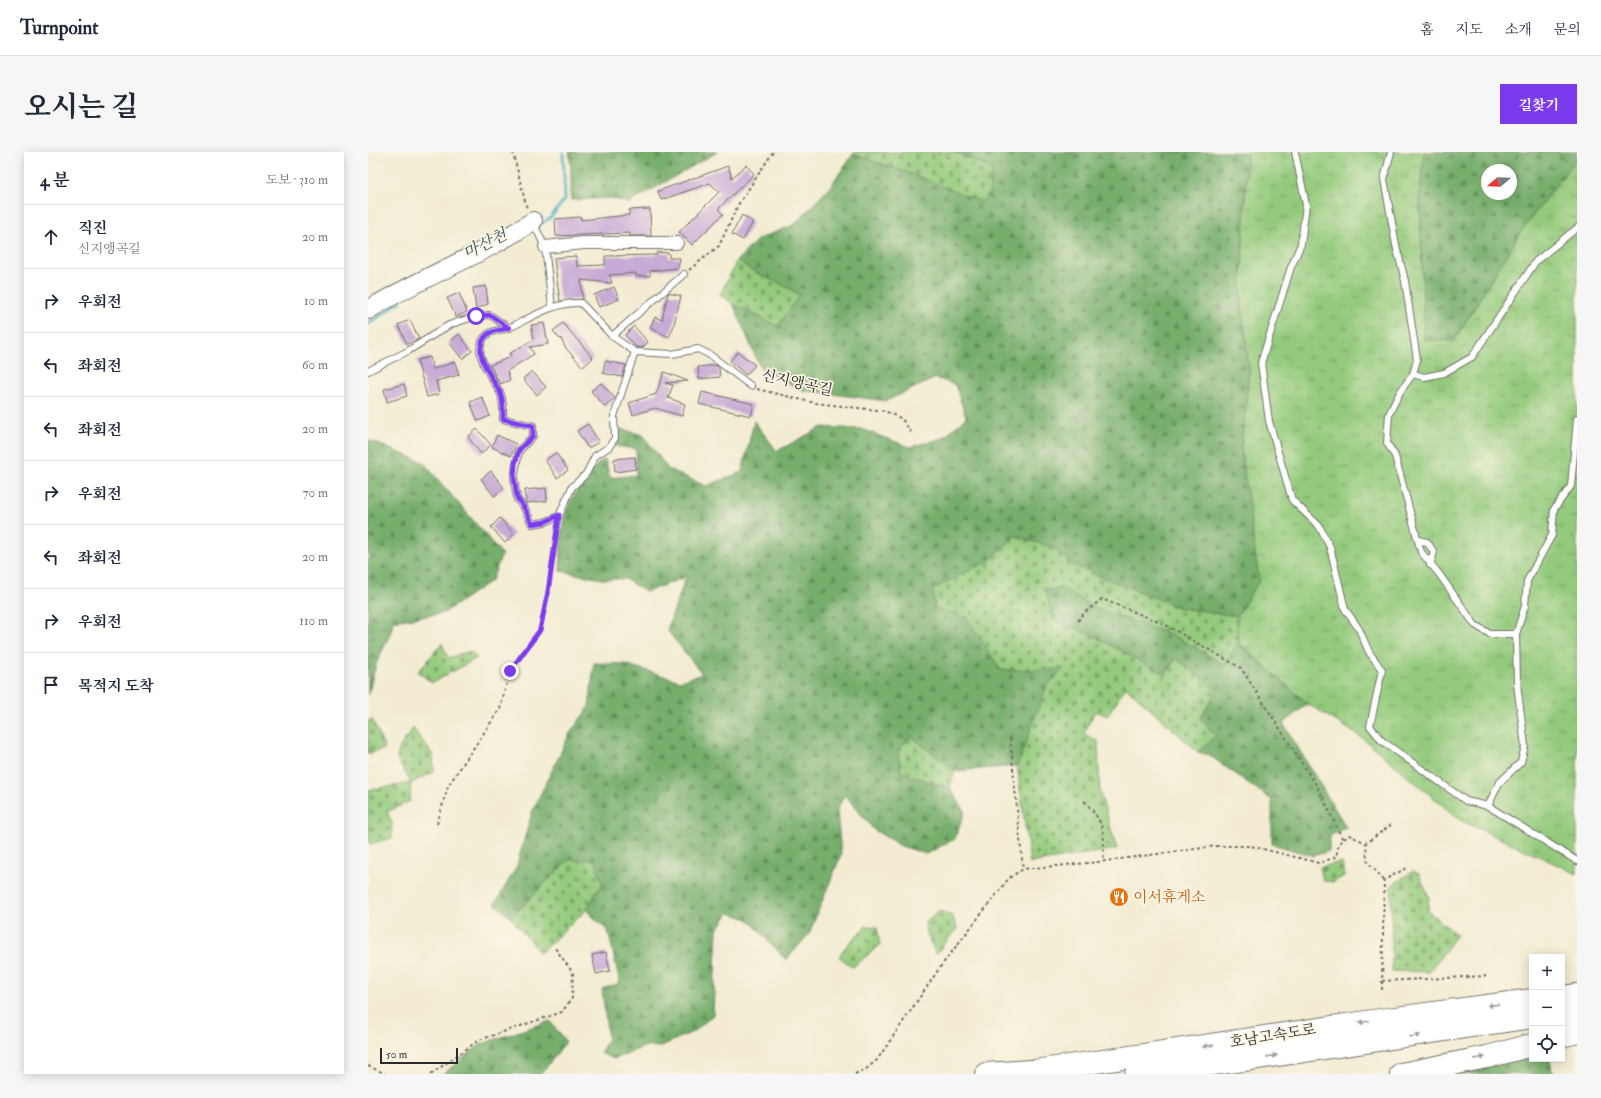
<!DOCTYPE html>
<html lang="ko">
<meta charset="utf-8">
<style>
:root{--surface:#fff;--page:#f6f6f7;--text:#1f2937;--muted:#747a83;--line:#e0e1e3;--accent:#7c3aed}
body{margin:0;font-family:"IM FELL Double Pica","Noto Serif KR",serif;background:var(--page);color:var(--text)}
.controls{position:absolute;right:12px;bottom:12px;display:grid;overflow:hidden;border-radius:0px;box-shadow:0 2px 10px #0003}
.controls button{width:36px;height:36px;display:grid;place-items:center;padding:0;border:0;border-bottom:1px solid var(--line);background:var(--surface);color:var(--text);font:20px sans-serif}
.compass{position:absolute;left:1113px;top:12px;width:36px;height:36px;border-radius:50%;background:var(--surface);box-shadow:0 2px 10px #0003;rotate:251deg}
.scale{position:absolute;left:12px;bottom:10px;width:78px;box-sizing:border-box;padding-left:4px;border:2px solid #2b2b2b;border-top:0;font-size:11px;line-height:14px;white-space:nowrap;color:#2b2b2b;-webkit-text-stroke:3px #fcf5e5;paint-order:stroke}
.stop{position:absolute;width:12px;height:12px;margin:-9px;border:3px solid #7c3aed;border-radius:50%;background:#fff}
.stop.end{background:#7c3aed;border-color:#fff;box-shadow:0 1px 4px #0008}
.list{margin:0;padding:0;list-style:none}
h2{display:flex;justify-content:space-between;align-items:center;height:52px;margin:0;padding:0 16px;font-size:17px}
h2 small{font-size:13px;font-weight:400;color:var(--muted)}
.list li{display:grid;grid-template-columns:26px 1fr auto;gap:12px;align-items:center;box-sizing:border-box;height:64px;padding:0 16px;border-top:1px solid var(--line)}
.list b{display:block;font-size:15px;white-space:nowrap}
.list p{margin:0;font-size:13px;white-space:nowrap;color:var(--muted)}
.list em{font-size:13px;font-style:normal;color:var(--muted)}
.icon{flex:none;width:22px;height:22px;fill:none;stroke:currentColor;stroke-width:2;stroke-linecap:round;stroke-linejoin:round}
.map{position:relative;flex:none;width:1209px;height:922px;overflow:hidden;border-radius:0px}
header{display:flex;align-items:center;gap:24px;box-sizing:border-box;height:56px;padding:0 20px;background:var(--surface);border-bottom:1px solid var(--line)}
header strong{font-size:19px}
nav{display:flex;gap:22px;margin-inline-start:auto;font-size:14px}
.intro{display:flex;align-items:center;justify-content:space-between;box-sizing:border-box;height:96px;padding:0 24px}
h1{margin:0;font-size:28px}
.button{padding:10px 18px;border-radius:0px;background:var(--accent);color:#fff;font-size:14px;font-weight:700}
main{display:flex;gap:24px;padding:0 24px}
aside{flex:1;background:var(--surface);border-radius:0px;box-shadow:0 2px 10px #0003}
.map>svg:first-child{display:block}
.grass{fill:url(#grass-tufts);stroke:#5f7a54}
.forest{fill:url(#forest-firs);stroke:#506c4c;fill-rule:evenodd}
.cemetery{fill:url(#cemetery-stones);stroke:#5f7a54}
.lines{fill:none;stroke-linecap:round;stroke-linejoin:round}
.stream{stroke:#43b0c0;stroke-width:3}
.building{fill:#c7aad6}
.lane-casing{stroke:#716f66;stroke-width:8}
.street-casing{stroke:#716f66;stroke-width:14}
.secondary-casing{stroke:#716f66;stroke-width:20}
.highway-casing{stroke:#716f66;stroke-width:24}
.path{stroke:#716f66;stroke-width:2;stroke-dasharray:3 3;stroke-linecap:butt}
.lane{stroke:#fff;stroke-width:6}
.street{stroke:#fff;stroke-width:12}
.secondary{stroke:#fff;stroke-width:18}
.highway{stroke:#fff;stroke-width:22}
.oneway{fill:#a0a0a0}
.route{stroke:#7c3aed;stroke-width:5}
.labels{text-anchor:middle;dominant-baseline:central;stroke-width:3.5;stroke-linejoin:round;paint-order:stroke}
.street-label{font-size:15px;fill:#2b2b2b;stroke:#fcf5e5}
.food-label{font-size:15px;fill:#c56008;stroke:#fcf5e5;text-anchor:start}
.water-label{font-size:16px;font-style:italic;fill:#335a5f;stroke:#fcf5e5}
</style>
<header>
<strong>Turnpoint</strong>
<nav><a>홈</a><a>지도</a><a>소개</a><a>문의</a></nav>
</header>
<div class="intro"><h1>오시는 길</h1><a class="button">길찾기</a></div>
<main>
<aside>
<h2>4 분<small>도보 · 310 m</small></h2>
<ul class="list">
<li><svg class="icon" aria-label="ahead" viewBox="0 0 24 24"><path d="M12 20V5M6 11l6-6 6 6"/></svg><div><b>직진</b><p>신지앵곡길</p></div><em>20 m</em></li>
<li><svg class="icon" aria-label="right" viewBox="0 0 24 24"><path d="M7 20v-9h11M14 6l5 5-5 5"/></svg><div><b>우회전</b></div><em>10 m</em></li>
<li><svg class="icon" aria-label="left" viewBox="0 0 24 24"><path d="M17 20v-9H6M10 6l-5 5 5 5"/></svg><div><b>좌회전</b></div><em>60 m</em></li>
<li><svg class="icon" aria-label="left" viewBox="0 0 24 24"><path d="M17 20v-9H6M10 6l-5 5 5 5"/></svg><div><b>좌회전</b></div><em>20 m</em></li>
<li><svg class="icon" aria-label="right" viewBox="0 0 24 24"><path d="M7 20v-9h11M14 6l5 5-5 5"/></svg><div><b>우회전</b></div><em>70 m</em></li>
<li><svg class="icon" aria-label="left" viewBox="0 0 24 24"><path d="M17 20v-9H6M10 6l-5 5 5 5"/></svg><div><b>좌회전</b></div><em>20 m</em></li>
<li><svg class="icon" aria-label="right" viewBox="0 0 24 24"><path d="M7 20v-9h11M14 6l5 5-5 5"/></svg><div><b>우회전</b></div><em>110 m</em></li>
<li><svg class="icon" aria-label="arrive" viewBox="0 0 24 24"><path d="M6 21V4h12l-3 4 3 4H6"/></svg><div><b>목적지 도착</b></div></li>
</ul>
</aside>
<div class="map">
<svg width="1209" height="922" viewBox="0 0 1209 922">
<defs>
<pattern id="grass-tufts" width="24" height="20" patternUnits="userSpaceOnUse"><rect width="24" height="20" fill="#93ca7c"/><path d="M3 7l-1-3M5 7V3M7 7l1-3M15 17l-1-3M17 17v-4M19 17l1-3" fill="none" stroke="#78a466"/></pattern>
<pattern id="forest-firs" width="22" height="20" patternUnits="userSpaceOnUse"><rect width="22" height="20" fill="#76ae6c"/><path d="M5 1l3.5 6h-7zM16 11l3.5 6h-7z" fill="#618e59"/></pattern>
<pattern id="cemetery-stones" width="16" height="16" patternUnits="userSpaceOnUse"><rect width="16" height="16" fill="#93ca7c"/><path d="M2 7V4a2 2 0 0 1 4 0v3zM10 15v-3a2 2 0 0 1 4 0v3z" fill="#78a466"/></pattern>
</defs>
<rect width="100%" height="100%" fill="#fcf5e5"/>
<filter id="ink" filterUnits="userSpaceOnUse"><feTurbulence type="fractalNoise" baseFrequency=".025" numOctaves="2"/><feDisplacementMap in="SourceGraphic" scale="8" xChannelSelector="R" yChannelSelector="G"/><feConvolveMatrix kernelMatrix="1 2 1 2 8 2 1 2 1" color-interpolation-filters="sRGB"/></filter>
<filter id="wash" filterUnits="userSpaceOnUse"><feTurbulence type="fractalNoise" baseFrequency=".012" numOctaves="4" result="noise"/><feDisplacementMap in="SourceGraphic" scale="16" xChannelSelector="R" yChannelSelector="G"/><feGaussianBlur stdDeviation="0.9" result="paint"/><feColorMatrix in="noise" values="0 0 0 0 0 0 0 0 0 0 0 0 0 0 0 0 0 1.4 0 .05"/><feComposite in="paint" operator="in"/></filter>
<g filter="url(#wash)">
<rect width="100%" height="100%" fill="#f3ecd3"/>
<path class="grass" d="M879,0H1056L1052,44L1056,187L1086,189L1153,79L1209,6V722L1092,668L993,585L940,552L870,490L869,464L890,429L873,297L881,220L873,140Z"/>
<g class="forest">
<path d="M201,0H349L261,51L242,46L203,48V17Z"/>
<path d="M587,0H879L873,140L881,220L873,297L891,429L869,464L812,456L704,413L686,396L647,384L622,408L566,437L567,456L598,464L633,518L697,516L679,534L649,614L587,619L543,584L560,630L582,636L597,659L587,687L558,702L533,694L506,678L477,643L469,657L473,703L441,782L418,808L380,767L361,761L349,778L345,863L327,879L291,895L278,894L246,907L232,901L240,887L234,837L252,831L240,779L218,758L234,732L200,708L143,766L127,752L148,716L164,660L202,581L221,555L226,511L257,512L312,529L334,522L299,478L318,425L278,440L257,427H234L192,419C193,404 192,387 195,373C199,350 218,318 237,307L242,326L268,323V297L248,294L253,277L275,283L300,317L338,334L374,320L386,269L409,299L454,275L493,277L542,295L575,286L598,265L587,233L568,226L518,249L433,238L392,215L365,152L410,174L431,142L383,118L369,108L390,87L426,73L461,36L485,2L544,22L624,17Z"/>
<path d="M1056,0H1209V6L1153,79L1086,189L1056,188L1052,44ZM1119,18H1143V42H1119Z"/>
<path d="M0,288L55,310L134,402L124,428L76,461L25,469L23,480L8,512L0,543Z"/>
<path d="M696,436L725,455L805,483L856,513L870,490L940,552L915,571L978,675L962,684L961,699L945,704L904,692V648L841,603L830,600L848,584L832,567L849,538L807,506L797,523L722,482L686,469L677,438Z"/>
<path d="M182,869L198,890L173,922H75L113,892Z"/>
<path d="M1164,893V907H1182L1184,919L1188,922H1086Z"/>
</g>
<g class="cemetery">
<path d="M487,0H587L624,17L621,41L614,50L544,22L485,2Z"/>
<path d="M369,108L383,118L432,142L410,174L365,152L352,143Z"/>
<path d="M647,384L686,396L704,413L812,456L869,464L870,490L857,513L805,483L725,455L696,436L677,438L686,469L722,482L797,523L808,506L849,538L832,567L848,584L830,600L758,535L739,564L727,559L716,582L730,589L732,640L749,697L662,711L649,614L679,534L696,517L633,518L598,465L567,456L565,437L622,408Z"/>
<path d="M74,491L80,506L102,499L109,506L64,531L50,520Z"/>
<path d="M4,567L17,597L0,602V569Z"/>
<path d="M45,576L65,603L66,620L43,631L42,649L19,660L24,671V686L2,692L0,684V638L43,631L29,607L32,595Z"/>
<path d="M543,584L587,619L582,636L533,620L530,598Z"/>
<path d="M200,708H227L234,732L218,758L172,801L143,766Z"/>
<path d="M974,710L976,724L966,730L955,729L952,715Z"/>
<path d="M1045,719L1051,722L1061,745L1060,759L1089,783L1061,820L1024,819L1023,734Z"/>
<path d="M572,759L584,764L589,776L568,802L560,785L557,771Z"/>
<path d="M498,774L509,775L512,793L485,815L471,805L478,794Z"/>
</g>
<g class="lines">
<g class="stream">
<path d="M171,73L182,66L197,47L195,0"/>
<path d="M0,172L33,149"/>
</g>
</g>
<g id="blocks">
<g class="building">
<path d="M378,13L386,22L350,57L355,62L324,93L311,80L351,40L342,31L293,48L290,39L360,14L364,26Z"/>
<path d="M282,57L283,84H262V81L188,84L187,67L213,65V68L261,63V58Z"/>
<path d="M374,63L385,70L375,88L364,82Z"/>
<path d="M289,100L301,101V106H312L310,116L282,119V124H268V121L241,123L244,131L213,128L215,147L192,149L186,106L208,104L209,114L237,113V104L289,103Z"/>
<path d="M118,134L120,152L108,157L105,136Z"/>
<path d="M246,135L251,147L231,155L226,143Z"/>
<path d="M91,141L99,160L88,165L79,146Z"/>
<path d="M300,141L313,144L305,176L301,185L282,176L287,165L294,168Z"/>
<path d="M42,168L51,187L39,192L30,173Z"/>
<path d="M176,171L180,192L162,195L166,202L139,219L142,228L132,232L122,213L143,205L141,202L166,187L163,173Z"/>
<path d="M195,171L225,206L215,215L197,195L193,186L192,187L185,179Z"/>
<path d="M266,174L280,190L274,196L268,195L257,183Z"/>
<path d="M91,182L104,199L94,207L81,190Z"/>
<path d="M370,200L387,213L378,223L362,209Z"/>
<path d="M62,205L65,217L87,210L91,223L68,229L71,242L59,245L49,208Z"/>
<path d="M237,209L258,213L254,225L235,221Z"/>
<path d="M348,213L351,216L352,225L331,227L330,215Z"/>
<path d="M164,219L178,235L169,243L155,227Z"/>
<path d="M296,220L320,229L297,231L305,233L300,246L317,252L314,264L287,256L265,263L261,251L288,242Z"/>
<path d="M233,231L247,246L237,255L223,239Z"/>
<path d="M36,232L39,244L19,250L16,237Z"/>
<path d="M334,240L386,252L383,264L331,252Z"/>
<path d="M114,245L122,264L110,269L102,250Z"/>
<path d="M220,272L231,290L220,296L209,279Z"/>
<path d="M109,277L123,293L113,302L100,285Z"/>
<path d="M129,283L148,292L143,304L124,295Z"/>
<path d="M188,301L200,318L189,326L177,308Z"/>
<path d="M267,305L268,317L247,320L246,307Z"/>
<path d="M123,319L136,336L126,344L113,327Z"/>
<path d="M178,336L179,349L158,351L157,338Z"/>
<path d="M132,366L146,382L137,391L123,375Z"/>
<path d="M238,800L242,819L228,822L224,803Z"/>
</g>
</g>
</g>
<g filter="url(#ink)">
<use href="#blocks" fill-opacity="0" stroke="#716f66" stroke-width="1"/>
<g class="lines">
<g class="lane-casing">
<g id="lane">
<path d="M927,0L938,53L933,92L923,115L893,211L901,269L924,348L951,374L962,395L977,457L991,477L1001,500L1014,518L1002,574L1013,588L1098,649L1120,654L1209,709"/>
<path d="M1023,0L1016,27L1028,93L1037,129L1049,208L1045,222L1032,240L1021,262L1019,291L1027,304L1053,400L1071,422L1107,473L1122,482H1148"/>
<path d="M165,70L177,95L184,155"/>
<path d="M141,176C135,178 125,178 120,182C100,198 124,225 132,240C136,249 135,258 135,267L165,274V284L151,299L146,326L149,347L157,357L164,372L177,370L191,364L204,335L218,322L227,304L241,295L247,286L246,264L267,200"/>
<path d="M244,184L316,122"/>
<path d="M0,219L40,199L81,173L108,164L122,163L141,176C164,165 186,150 213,151L244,184L267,200L304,202L330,197L342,203L383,234"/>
<path d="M1045,222L1056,225L1076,221L1104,205L1168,109L1209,76"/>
<path d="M1050,388L1059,390L1066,400L1062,413"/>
<path d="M1120,654L1131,631L1153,610L1157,594L1149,532L1148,482L1157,454L1159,429L1184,383L1186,357L1203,334L1209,267"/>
</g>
</g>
<g class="street-casing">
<path id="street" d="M177,95L216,91H309"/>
</g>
<g class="secondary-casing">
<path id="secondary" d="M0,158C53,125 113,104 165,69"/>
</g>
<g class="highway-casing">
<g id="highway">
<path d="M1194,845L1209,843"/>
<path d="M1194,862L1209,861"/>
<path d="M1194,884L1209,880"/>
<path d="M618,922L662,919"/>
<path d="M647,922L1005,869L1164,848"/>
<path d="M768,922L876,908L1164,865"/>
<path d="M1033,922L1119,905L1164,893"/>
</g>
</g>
<g class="path">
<path d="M145,0L159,57"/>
<path d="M321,118L351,94L370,53L405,0"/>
<path d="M389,237L447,251L517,259L534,267L544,282"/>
<path d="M710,469L716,461L734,447L796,472L873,516L950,636L975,688"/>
<path d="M642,586L655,717"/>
<path d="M716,649C737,672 737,678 735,709"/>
<path d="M69,672L80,634L132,557L142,519L172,478L180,440L190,372"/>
<path d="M1016,728L999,709L998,691L1023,673"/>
<path d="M1014,829L1118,824"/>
<path d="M1014,838L1016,728L1039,716"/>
<path d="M0,914L18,922"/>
<path d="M63,922L111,888L194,860L204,846L205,821L187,796"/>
<path d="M487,922L498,917L509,908L573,814L641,726L655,717L730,710L849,694H883L951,711L968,705L971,691L981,683L998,691"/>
</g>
<use href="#lane" class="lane"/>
<use href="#street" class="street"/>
<use href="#secondary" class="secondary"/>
<use href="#highway" class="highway"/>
</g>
<defs><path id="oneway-solid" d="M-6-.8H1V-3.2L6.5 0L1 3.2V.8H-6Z"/></defs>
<g class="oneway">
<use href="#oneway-solid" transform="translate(1125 853) rotate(173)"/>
<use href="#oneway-solid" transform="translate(996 870) rotate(171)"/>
<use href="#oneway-solid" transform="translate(1047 884) rotate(-8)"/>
<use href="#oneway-solid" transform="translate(840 894) rotate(172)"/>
<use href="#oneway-solid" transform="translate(904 904) rotate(-8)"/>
<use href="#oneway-solid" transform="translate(1112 906) rotate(-11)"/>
</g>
</g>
<g class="lines" filter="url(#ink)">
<path class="route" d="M108,164L122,163L141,176C135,178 125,178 120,182C101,198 124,225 132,240C136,249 135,258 135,267L165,274V284L151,298L147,312L146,326L149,346L157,357L164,372L177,370L191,363L180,440L172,478L142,519"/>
</g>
<defs>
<g id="restaurant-disc" transform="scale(1)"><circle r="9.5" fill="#e8710a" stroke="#fcf5e5"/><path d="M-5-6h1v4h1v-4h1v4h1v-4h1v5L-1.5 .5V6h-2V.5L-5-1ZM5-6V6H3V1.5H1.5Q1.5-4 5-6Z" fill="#fff"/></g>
</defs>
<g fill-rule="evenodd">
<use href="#restaurant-disc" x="751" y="745"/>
</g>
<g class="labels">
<g class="street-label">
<text transform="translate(429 231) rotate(13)">신지앵곡길</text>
<text transform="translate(905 884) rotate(-9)">호남고속도로</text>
</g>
<g class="food-label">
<text x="765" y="745">이서휴게소</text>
</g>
<g class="water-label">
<text transform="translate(117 92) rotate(-27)">마산천</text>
</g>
</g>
</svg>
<div class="controls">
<button>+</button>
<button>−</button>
<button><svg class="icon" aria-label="locate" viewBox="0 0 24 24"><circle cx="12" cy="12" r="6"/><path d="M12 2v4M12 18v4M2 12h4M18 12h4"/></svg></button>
</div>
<svg class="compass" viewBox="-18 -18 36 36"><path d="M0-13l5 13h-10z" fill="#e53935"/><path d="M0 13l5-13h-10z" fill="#747a83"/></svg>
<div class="scale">50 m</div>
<div class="stop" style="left:108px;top:164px"></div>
<div class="stop end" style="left:142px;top:519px"></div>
</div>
</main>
